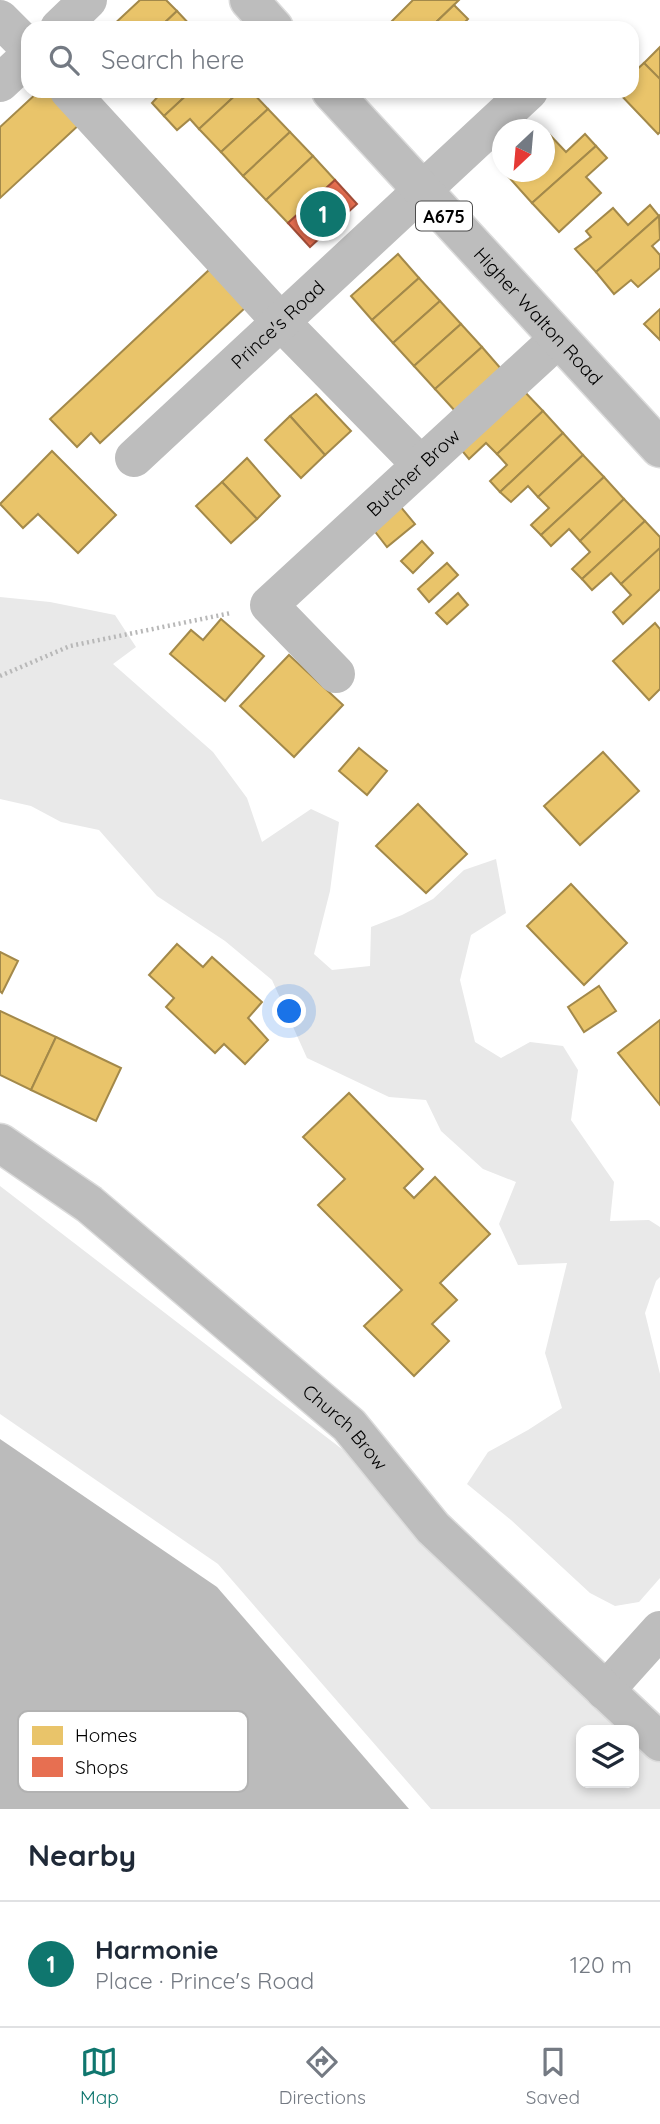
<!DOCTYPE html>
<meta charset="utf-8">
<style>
:root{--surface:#fff;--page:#f6f6f7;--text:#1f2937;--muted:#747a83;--line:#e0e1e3;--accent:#0f766e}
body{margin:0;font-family:Quicksand,sans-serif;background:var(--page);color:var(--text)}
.controls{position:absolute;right:21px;bottom:21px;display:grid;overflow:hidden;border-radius:14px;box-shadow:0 4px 10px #0003}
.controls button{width:63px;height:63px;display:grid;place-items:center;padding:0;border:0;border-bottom:2px solid var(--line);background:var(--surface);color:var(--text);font:35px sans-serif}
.compass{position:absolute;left:492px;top:119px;width:63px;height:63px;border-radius:50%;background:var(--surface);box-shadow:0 4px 10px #0003;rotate:206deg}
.you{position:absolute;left:290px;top:1012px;width:24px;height:24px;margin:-18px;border:5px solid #fff;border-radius:50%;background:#1a73e8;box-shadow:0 0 0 10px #1a73e833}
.badge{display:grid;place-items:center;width:46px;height:46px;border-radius:50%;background:var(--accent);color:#fff;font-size:23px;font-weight:700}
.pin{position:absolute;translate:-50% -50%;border:4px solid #fff;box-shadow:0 2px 7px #0006}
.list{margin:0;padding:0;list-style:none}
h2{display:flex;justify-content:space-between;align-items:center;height:91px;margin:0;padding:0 28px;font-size:30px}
h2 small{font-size:23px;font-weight:400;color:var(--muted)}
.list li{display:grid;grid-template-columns:46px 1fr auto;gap:21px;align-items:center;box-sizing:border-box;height:126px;padding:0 28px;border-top:2px solid var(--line)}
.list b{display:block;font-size:26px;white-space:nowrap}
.list p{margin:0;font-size:23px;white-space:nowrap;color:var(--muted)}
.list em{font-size:23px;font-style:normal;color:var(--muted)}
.icon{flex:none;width:38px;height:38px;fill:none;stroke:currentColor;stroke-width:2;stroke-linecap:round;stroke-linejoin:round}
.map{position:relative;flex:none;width:660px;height:1809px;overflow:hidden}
.search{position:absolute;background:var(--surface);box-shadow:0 4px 10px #0003;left:21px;right:21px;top:21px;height:77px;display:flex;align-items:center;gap:18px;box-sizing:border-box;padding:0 24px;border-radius:21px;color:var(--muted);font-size:26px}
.sheet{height:217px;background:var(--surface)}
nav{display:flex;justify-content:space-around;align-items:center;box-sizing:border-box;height:98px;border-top:2px solid var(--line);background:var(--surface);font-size:19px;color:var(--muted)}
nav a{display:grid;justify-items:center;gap:4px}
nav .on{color:var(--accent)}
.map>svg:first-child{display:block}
.green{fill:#e9e9e9;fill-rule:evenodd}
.water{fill:#bbb}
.homes{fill:#e9c46a;stroke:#a3894a;stroke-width:2}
.shops{fill:#e76f51;stroke:#a24e39;stroke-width:2}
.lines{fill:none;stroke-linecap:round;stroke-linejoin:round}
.major-casing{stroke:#dbdbdb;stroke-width:41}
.path{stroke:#b8b8b8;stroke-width:4.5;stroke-dasharray:2 3.5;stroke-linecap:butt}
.minor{stroke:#bdbdbd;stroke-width:38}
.major{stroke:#bdbdbd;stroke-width:38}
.labels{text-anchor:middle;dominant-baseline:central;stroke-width:7;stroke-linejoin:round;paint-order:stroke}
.shield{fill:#fff;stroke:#4c4c4c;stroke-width:2}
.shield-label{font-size:18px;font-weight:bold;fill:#000}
.street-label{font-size:19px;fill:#000;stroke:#fff}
.key{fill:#fff;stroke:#b2b2b2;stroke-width:2}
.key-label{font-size:19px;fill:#000}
</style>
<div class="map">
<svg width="660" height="1809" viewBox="0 0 660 1809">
<rect width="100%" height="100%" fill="#fff"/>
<g class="green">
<path d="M0,597L50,602L115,615L136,647L113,664L213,752L247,798L262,842L311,809L339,822L330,891L314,954L332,970L370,966L371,927L402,915L433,899L464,870L496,859L506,913L471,935L460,980L475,1042L501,1058L530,1042L563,1046L578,1070L571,1120L614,1182L610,1221L649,1220L660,1227V1277L656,1281L645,1313L660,1374V1578L639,1602L615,1606L590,1593L511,1520L467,1484L488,1452L528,1430L562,1408L545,1353L567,1263L518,1265L499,1224L516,1182L483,1169L441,1131L426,1100L389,1097L307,1058L272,980L225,941L157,896L99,830L61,822L31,806L0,799Z"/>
<path d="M0,1186L351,1456L660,1728V1809H431L218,1564L0,1414ZM581,1730H634V1783H581Z"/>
</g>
<path class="water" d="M0,1439L217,1587L409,1809H0Z"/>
<g class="homes">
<path d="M140,0H166L177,11L159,28H110Z"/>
<path d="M413,0H459L430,28H385Z"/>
<path d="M454,5L468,19L459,28H430Z"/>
<path d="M177,11L193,28H159Z"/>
<path d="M660,47V80L644,63Z"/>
<path d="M644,63L660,79V132L658,134L617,91H632V74Z"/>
<path d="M39,91H51L81,123L0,198V127Z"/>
<path d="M161,91H191L164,116L152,103L162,92Z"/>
<path d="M191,91H240L199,129L190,119L177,130L164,116Z"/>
<path d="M240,91H251L268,109L221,152L199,129Z"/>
<path d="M268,109L290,132L243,176L221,152Z"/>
<path d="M290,132L313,156L266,200L243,176Z"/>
<path d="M585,134L596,146L532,203L506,174L509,172H544V139L550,135L566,152Z"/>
<path d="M596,146L607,158L586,177L601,193L559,232L532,203Z"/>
<path d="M313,156L335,180L288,223L266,200Z"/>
<path d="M650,205L659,216L596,272L575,249L591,237L586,231L613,208L628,225Z"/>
<path d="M659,216L660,239L652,246L660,255V268L638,287L631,280L614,294L596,272Z"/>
<path d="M398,254L419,278L372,320L351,296Z"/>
<path d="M210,269L246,307L100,443L91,433L77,447L50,419Z"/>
<path d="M419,278L440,301L393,343L372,320Z"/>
<path d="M440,301L461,324L414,366L393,343Z"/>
<path d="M660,309V340L644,324Z"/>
<path d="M461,324L482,347L435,389L414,366Z"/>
<path d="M482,347L502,370L456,412L435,389Z"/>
<path d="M522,389L543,411L497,454L486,443L469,459L459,447Z"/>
<path d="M316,394L351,431L325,455L290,416Z"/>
<path d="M543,411L563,433L500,492L490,481L507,465L497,454Z"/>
<path d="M290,416L325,455L301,478L265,440Z"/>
<path d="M563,433L583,455L538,497L528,486L511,502L500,492Z"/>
<path d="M52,451L116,515L78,553L38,514L23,528L0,504Z"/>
<path d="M583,455L604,477L541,535L531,525L549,508L538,497Z"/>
<path d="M247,458L280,496L257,519L222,482Z"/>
<path d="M604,477L624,499L580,541L569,529L551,546L541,535Z"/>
<path d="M222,482L257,519L231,543L196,506Z"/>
<path d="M624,499L645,521L582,579L572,569L590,552L580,541Z"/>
<path d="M400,506L415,524L387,547L373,529Z"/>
<path d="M645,521L660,537V548L621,584L611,573L592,590L582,579Z"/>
<path d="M422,541L433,553L413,573L401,561Z"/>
<path d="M660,548V589L623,624L613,612L631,595L621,584Z"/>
<path d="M447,563L458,575L429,602L418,589Z"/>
<path d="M458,593L468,605L447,624L436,613Z"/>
<path d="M221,619L264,656L225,701L170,654L191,630L203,640Z"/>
<path d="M655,623L660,629V689L649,700L613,661Z"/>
<path d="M289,655L343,705L294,757L240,706Z"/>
<path d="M359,748L387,771L367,795L339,771Z"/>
<path d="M603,752L639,791L580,845L544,806Z"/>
<path d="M418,804L467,854L426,893L376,846Z"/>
<path d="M571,884L627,943L584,985L527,926Z"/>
<path d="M177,944L203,967L212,957L262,1002L248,1018L268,1040L245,1064L224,1044L215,1053L166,1007L174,998L149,975Z"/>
<path d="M0,952L18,961L2,993L0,991Z"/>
<path d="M599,986L616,1011L584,1032L568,1007Z"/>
<path d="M0,1011L56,1037L31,1090L0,1075Z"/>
<path d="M660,1020V1105L618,1053Z"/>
<path d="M56,1037L121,1068L96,1121L31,1090Z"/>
<path d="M349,1093L423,1169L404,1188L414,1198L435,1177L490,1234L440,1283L457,1300L432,1324L449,1341L414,1376L364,1326L402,1290L318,1205L345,1179L303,1137Z"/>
</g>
<path class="shops" d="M335,180L357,204L310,247L288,223Z"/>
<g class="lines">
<g class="major-casing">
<g id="major">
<path d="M249,0L274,28"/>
<path id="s3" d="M331,91L660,448"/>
<path id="s4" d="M0,1143L89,1204L349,1425L433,1528L660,1742"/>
</g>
</g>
<path class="path" d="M0,676L70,646L231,613"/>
<g class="minor">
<path d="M0,19L28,47"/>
<path d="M59,28L88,0"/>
<path d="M0,83L28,57"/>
<path d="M69,91L281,322L421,465"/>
<path id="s1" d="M134,458L529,91"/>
<path id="s2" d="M336,674L269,605L558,339"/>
<path d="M605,1691L660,1630"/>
</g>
<use href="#major" class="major"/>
</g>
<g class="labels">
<rect class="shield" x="416" y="201.5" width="56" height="29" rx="5"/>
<g class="shield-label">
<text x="444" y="216">A675</text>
</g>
<g class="street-label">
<text stroke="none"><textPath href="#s3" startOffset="306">Higher Walton Road</textPath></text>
<text stroke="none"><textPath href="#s1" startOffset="196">Prince's Road</textPath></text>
<text stroke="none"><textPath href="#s2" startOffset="292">Butcher Brow</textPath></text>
<text stroke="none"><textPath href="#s4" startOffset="448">Church Brow</textPath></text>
</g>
</g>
<rect x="18" y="1711" width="230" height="81" rx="10" class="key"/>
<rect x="32" y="1726" width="31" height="19" fill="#e9c46a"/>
<rect x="32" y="1757" width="31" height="20" fill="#e76f51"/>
<g class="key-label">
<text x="75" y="1742">Homes</text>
<text x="75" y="1774">Shops</text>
</g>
</svg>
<div class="controls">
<button><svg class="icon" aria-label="layers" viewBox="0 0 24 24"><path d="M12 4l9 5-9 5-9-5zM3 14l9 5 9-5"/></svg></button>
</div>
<svg class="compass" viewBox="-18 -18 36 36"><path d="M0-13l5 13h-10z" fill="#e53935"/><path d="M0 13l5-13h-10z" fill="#747a83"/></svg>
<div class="you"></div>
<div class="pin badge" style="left:323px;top:214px">1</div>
<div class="search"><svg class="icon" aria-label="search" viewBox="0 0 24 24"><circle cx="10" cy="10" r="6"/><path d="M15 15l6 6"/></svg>Search here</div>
</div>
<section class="sheet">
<h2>Nearby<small></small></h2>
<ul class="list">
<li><span class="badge">1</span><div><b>Harmonie</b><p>Place · Prince's Road</p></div><em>120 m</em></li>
</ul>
</section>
<nav>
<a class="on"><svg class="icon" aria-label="map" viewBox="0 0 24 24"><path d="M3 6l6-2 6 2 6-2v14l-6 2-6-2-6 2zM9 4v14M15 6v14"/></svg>Map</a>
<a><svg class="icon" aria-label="directions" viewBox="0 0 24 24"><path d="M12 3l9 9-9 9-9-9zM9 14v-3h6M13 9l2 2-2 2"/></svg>Directions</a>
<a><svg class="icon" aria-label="saved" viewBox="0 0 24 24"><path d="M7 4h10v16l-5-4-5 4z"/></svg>Saved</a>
</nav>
